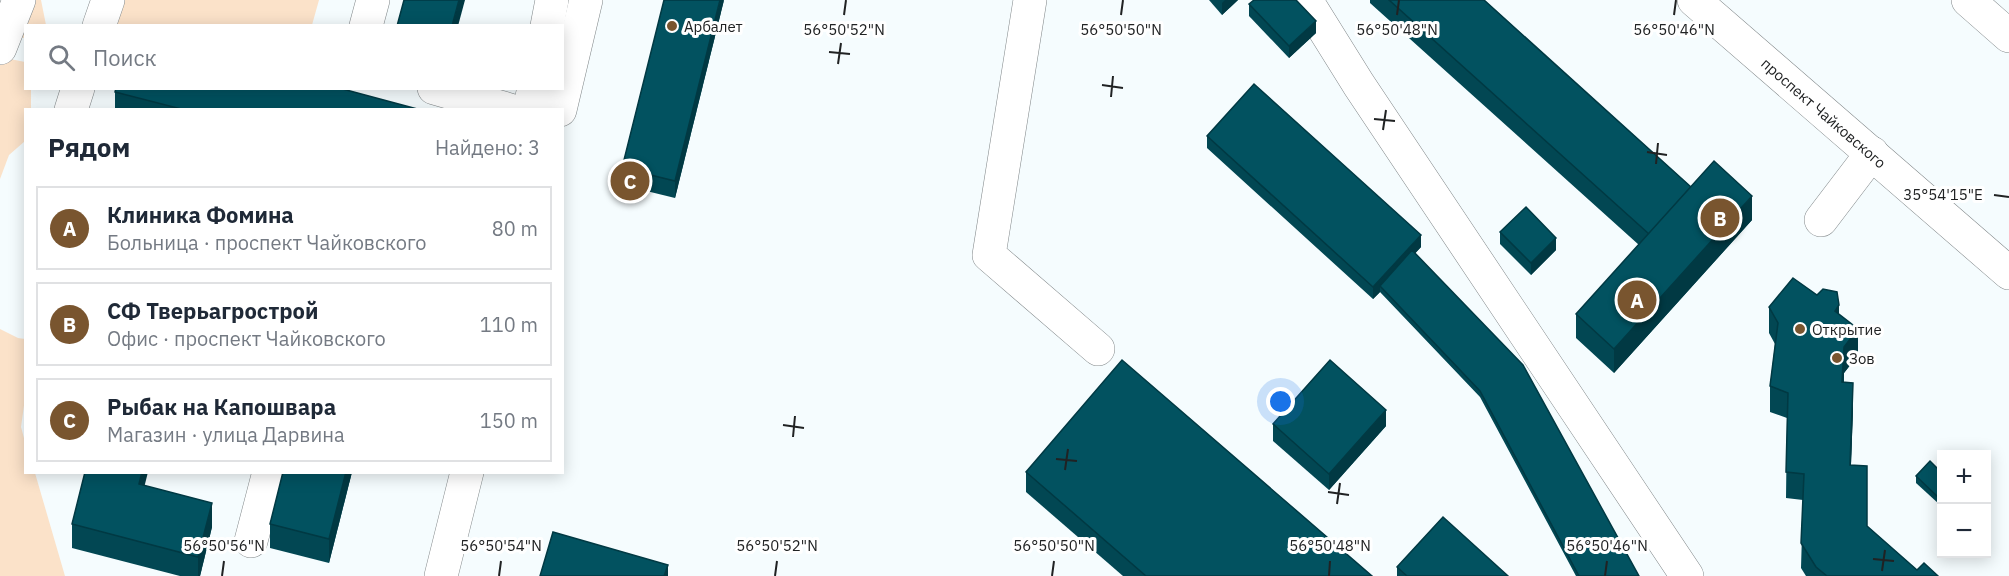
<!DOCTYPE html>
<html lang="ru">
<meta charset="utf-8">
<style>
:root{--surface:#fff;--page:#f6f6f7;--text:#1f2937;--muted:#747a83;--line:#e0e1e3;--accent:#79552f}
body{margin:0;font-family:"IBM Plex Sans",sans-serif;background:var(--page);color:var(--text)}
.controls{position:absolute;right:18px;bottom:18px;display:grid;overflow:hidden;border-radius:0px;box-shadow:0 3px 15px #0003}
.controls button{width:54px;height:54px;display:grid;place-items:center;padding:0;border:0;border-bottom:2px solid var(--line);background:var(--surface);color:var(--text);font:30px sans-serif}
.you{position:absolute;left:1281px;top:402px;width:21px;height:21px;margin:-15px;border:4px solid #fff;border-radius:50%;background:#1a73e8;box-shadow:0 0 0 9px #1a73e833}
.badge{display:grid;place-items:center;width:39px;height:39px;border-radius:50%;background:var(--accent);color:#fff;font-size:20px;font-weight:700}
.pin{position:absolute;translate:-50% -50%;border:3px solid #fff;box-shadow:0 2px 6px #0006}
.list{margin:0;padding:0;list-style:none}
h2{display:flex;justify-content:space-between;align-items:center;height:78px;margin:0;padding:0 24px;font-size:26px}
h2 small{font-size:20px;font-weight:400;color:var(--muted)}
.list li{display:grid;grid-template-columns:39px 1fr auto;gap:18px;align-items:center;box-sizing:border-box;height:84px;margin:0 12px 12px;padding:0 12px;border:2px solid var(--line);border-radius:0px}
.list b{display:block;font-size:22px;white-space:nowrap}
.list p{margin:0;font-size:20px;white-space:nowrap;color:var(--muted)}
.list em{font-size:20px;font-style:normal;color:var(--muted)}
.icon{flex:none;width:33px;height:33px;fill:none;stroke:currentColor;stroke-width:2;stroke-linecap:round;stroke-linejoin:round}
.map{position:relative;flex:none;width:2009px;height:576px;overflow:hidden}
.search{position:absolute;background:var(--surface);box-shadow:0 3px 15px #0003;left:24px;top:24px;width:540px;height:66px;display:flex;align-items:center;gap:15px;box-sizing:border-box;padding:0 21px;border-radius:0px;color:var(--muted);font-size:22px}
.panel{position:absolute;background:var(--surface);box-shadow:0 3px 15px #0003;left:24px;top:108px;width:540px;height:366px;border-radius:0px}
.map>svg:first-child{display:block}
.green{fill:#fbe2c9}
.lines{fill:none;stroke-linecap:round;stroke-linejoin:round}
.minor-casing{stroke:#818789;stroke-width:34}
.major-casing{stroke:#818789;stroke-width:34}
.minor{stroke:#fff;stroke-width:33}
.major{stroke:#fff;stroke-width:33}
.wall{fill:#024753}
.shaded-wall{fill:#013943}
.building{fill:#025260;stroke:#013943;stroke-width:1.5}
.ticks{fill:none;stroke:#202223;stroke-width:2}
.poi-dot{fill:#79552f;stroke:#fff;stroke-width:2}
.labels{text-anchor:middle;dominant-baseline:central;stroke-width:6;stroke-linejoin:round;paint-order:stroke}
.poi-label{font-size:15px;fill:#202223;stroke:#fff;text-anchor:start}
.street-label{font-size:15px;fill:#202223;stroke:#fff}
.ticks-label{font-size:15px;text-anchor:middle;fill:#202223;stroke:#fff;stroke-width:6;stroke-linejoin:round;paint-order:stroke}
</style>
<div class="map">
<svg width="2009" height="576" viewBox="0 0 2009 576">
<rect width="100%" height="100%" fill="#f5fcfe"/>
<g class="green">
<path d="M6,0H41L46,25L26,26L25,38L18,37Z"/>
<path d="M116,0H319L312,25L106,26Z"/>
<path d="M0,57L25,62L26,88L31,89V109L26,110L25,141L9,155L0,179Z"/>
<path d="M0,329L18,338L25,339L26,391L21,427L25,442L26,472L35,473L65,576H0Z"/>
</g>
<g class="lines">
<g class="minor-casing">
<g id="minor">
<path d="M1030,0L989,255L1098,349"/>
<path d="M1306,0L1359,85L1687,576"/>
<path d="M1968,0L2009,36"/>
<path d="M99,26L108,0"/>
<path d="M366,26L373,0"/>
<path d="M0,48L19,0"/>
<path d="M434,88L510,110"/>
<path d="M71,110L78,88"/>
<path d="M1821,220L1872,153"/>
<path d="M251,541L269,472"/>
</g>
</g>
<g class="major-casing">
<g id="major">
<path id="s1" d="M1694,0L2009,273"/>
<path d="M547,26L552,0"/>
<path d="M529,110L534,88"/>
<path d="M560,110L586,0"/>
<path d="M441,576L467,472"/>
</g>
</g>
<use href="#minor" class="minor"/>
<use href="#major" class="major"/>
</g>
<g class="wall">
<path d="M724,0L675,198L622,185V168Z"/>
<path d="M1209,0H1238L1222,15Z"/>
<path d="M1370,0H1484L1691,187L1752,220L1614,373L1576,338V314L1639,245L1370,3Z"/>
<path d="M1249,4L1316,33L1289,58L1249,16Z"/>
<path d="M115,92L421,110H115Z"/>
<path d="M1207,136L1421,247L1415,253L1639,576H1576L1480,397L1380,292L1373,299L1207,148Z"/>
<path d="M1500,232L1556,250L1531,275L1500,244Z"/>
<path d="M1817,295L1839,315L1858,355L1844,373V382L1853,409L1851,465L1867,526L1917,570L1938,576H1806L1801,568L1803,500L1786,498L1787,418L1770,412V386L1775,344L1769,333V307Z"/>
<path d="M1273,424L1386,426L1329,490L1273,441Z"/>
<path d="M352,472L329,563L270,548V524Z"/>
<path d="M1026,472L1372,576H1123L1026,492Z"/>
<path d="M1941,472L1939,504L1916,483V476Z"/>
<path d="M144,486L212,527L200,576H180L72,548V524Z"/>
<path d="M1397,567L1508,576H1397Z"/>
</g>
<g class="shaded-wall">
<path d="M459,0H465L458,26H452Z"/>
<path d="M720,0H724L675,198V181Z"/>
<path d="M1225,0H1238L1222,15V3Z"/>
<path d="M1316,21V33L1289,58V46Z"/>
<path d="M1752,196V220L1614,373V349Z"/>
<path d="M1421,235V247L1383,289L1380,286V292L1373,299V287Z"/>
<path d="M1556,238V250L1531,275V263Z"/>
<path d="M1839,305V331L1835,311Z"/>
<path d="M1858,329V355L1844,373L1842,408V382L1844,347Z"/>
<path d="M1853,383V409L1850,491V465Z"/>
<path d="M1386,410V426L1329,490V474Z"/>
<path d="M142,472H148L139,508V484Z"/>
<path d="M346,472H352L329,563V539Z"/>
<path d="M1941,495V501L1939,504V498Z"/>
<path d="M212,503V527L200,576H198V557Z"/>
<path d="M668,565V576H664Z"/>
</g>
<g class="building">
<path d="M404,0H459L452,26H397Z"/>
<path d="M664,0H720L675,181L622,168Z"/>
<path d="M1254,0H1296L1316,21L1289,46L1249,4Z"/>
<path d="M1389,0H1484L1691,187L1649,234Z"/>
<path d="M1254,84L1421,235L1373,287L1207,136Z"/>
<path d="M116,88H339L421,110H185L115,92Z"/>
<path d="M1714,161L1752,196L1614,349L1576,314Z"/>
<path d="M1526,207L1556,238L1531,263L1500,232Z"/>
<path d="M1412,250L1523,365L1639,576H1579L1480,391L1380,286Z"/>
<path d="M1793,278L1817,295L1823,289L1837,292L1839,305L1835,311L1858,329L1844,347L1842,382L1853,383L1850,465L1867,466V526L1917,570L1924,563L1938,576H1827L1816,567L1801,543L1804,474L1786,472L1788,393L1770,386L1778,323L1769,307Z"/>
<path d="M1122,360L1372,576H1146L1026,472Z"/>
<path d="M1330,360L1386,410L1329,474L1273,424Z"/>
<path d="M1930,461L1941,472V495L1939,498L1916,476Z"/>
<path d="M85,472H142L139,484L212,503L198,557L72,524Z"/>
<path d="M283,472H346L329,539L270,524Z"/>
<path d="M1443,517L1508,576H1407L1397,567Z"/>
<path d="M553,532L668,565L664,576H540Z"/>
</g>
<path class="ticks" d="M844,15L846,0M1121,15L1123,0M1397,15L1399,0M1674,15L1676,0M829,52L850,54M838,64L841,43M1102,85L1123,88M1111,97L1113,76M1374,119L1395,121M1383,130L1386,110M1647,152L1667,155M1656,164L1658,143M1994,195L2009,197M783,425L804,428M793,437L795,416M1056,459L1077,461M1065,470L1068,449M1328,492L1349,495M1337,504L1340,483M1873,559L1894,561M1882,571L1885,550M222,576L224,561M499,576L501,561M775,576L777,561M1052,576L1054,561M1329,576L1330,561M1605,576L1607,561"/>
<g class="poi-dot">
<circle cx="672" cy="26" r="6"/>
<circle cx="1800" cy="329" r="6"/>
<circle cx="1837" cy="358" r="6"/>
</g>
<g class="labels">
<g class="poi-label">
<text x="684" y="26">Арбалет</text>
<text x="1812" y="329">Открытие</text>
<text x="1849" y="358">Зов</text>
</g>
<g class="street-label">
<text stroke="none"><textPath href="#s1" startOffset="172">проспект Чайковского</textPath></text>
</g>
</g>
<g class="ticks-label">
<text x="844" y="35">56°50'52"N</text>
<text x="1121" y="35">56°50'50"N</text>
<text x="1397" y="35">56°50'48"N</text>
<text x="1674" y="35">56°50'46"N</text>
<text x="1943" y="200">35°54'15"E</text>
<text x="224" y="551">56°50'56"N</text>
<text x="501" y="551">56°50'54"N</text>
<text x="777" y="551">56°50'52"N</text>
<text x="1054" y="551">56°50'50"N</text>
<text x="1330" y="551">56°50'48"N</text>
<text x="1607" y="551">56°50'46"N</text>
</g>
</svg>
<div class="controls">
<button>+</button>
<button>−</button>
</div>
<div class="you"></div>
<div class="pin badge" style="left:1637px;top:300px">A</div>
<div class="pin badge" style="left:1720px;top:218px">B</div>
<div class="pin badge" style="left:630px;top:181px">C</div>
<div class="search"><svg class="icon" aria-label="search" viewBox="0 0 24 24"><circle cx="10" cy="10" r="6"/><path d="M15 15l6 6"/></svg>Поиск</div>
<section class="panel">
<h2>Рядом<small>Найдено: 3</small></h2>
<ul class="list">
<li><span class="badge">A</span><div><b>Клиника Фомина</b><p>Больница · проспект Чайковского</p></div><em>80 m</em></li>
<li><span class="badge">B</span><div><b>СФ Тверьагрострой</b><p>Офис · проспект Чайковского</p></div><em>110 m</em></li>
<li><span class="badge">C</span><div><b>Рыбак на Капошвара</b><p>Магазин · улица Дарвина</p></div><em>150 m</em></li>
</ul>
</section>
</div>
